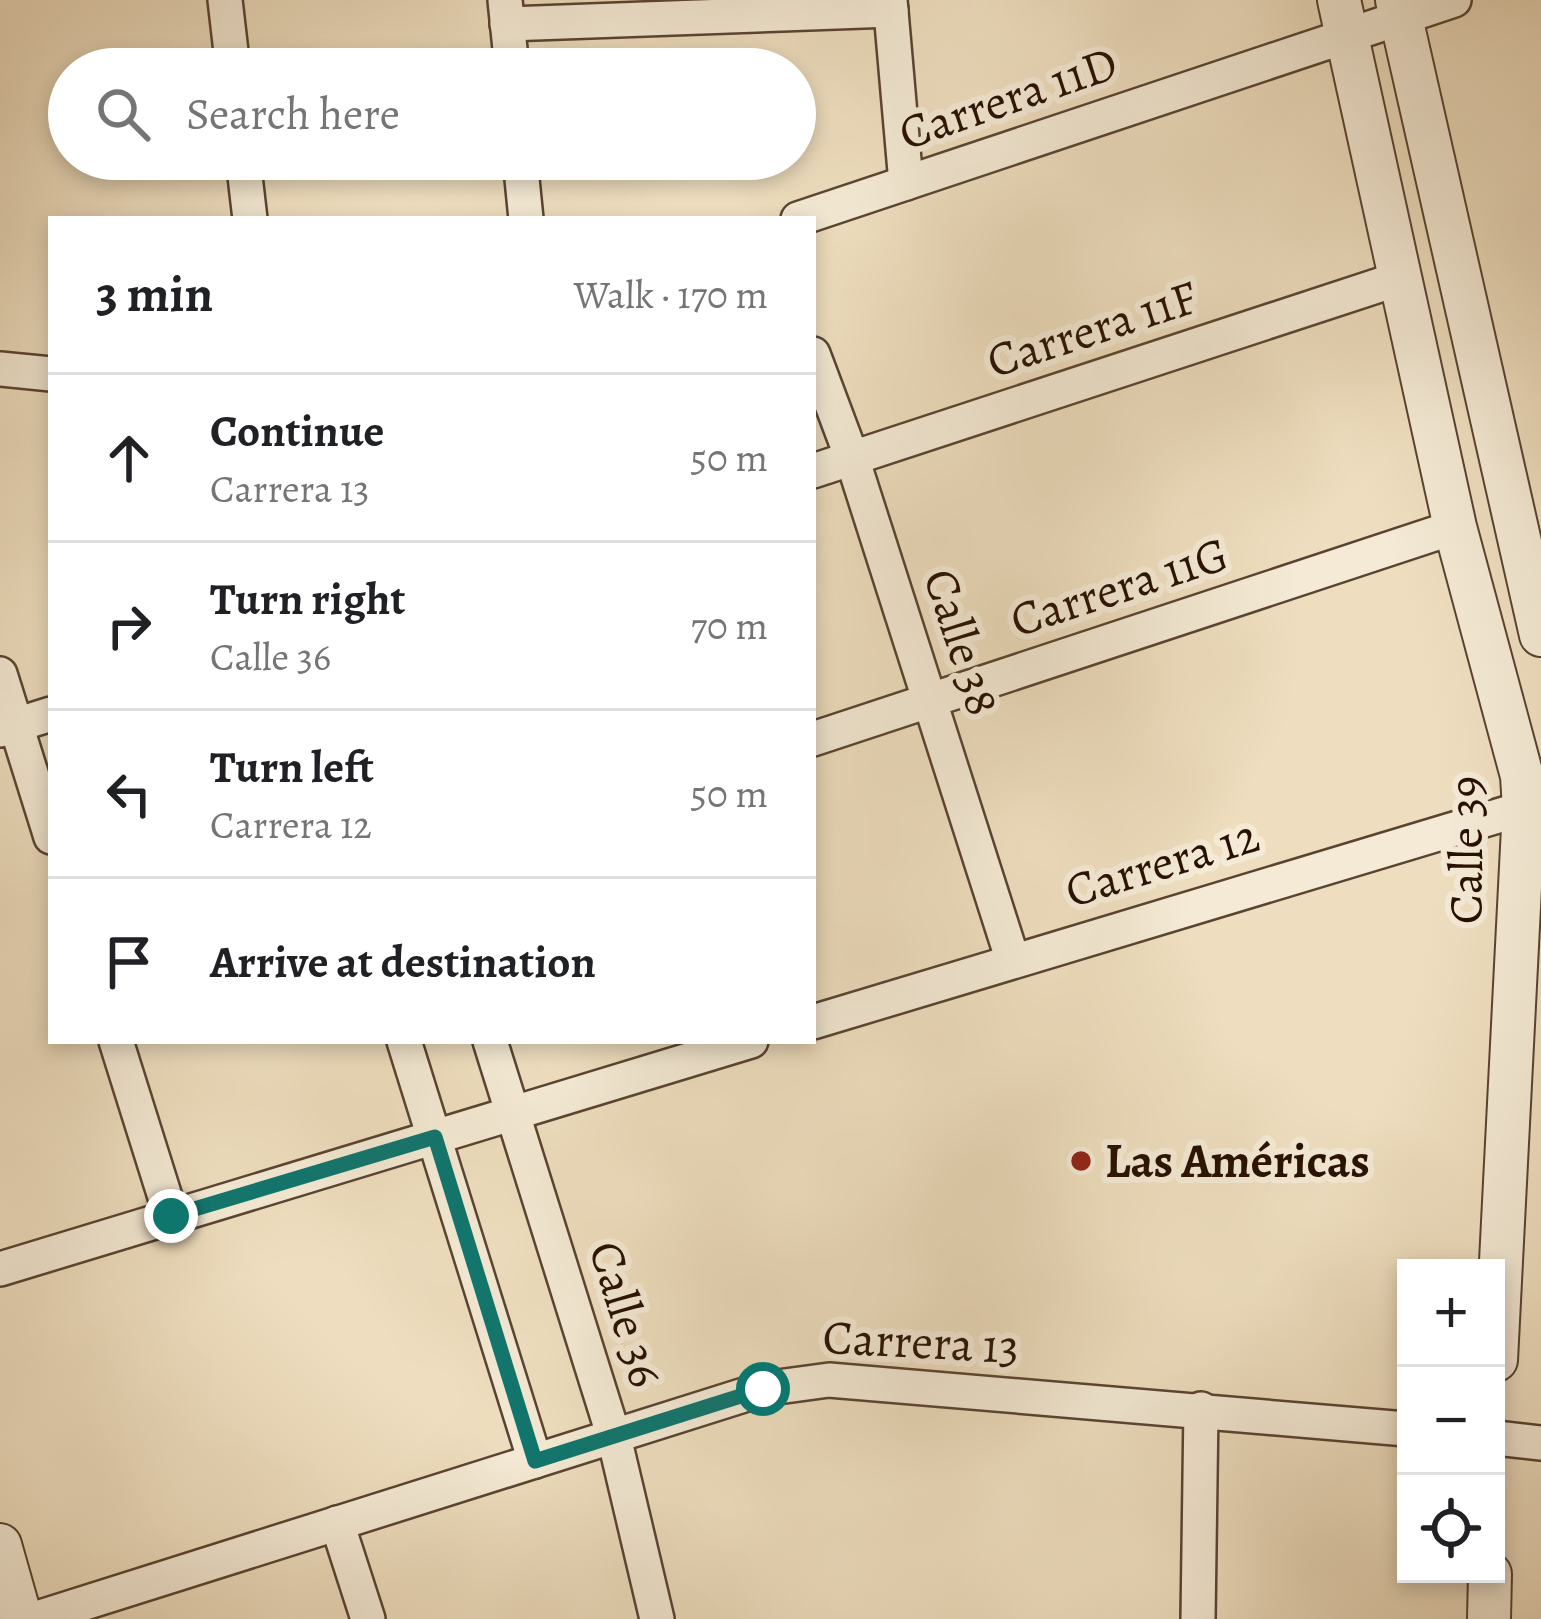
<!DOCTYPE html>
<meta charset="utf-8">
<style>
:root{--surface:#fff;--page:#f2f2f2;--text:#202124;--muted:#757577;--line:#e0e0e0}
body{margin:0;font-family:Alegreya,serif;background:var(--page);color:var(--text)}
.controls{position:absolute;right:36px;bottom:36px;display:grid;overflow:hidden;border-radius:0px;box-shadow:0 6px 18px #0003}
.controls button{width:108px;height:108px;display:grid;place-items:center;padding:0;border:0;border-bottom:3px solid var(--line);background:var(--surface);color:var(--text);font:60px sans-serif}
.stop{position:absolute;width:36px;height:36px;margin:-27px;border:9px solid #0f766e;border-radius:50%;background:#fff}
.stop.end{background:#0f766e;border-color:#fff;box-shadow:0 3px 12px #0008}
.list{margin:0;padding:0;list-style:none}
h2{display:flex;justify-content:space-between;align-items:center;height:156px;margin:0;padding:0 48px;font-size:51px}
h2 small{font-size:39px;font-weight:400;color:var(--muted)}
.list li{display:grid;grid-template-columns:78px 1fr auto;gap:36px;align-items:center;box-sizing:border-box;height:168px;padding:0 48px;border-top:3px solid var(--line)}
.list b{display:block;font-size:45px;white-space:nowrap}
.list p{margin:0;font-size:39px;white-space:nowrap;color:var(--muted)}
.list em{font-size:39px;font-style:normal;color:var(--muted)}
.icon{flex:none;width:66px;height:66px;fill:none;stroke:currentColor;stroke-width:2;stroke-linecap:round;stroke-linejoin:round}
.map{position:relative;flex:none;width:1541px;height:1619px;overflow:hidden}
.search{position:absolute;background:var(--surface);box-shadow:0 6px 18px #0003;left:48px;top:48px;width:768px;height:132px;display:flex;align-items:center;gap:30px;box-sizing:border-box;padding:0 42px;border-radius:66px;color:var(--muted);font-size:45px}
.panel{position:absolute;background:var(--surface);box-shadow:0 6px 18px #0003;left:48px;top:216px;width:768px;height:828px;border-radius:0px}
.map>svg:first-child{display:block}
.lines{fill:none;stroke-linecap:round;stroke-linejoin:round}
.minor-casing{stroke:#594431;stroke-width:38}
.tertiary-casing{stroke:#594431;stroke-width:46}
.minor{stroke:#f4ead5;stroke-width:33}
.tertiary{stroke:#f4ead5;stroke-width:42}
.route{stroke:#0f766e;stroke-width:15}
.poi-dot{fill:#8f2418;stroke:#f4ead5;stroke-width:4.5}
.labels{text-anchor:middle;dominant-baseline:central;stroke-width:12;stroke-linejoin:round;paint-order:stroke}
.street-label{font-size:48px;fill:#271002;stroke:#f4ead5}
.poi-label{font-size:48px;font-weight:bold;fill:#271002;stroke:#f4ead5;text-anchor:start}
</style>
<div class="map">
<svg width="1541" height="1619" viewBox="0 0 1541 1619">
<rect width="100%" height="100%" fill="#eedebf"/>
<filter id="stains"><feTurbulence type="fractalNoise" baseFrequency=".00167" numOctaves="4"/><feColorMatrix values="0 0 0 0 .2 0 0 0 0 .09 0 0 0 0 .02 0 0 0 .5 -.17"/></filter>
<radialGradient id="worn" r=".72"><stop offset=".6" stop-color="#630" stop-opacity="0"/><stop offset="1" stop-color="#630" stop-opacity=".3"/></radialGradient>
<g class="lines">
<g class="minor-casing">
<g id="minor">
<path d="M225,0L233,69"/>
<path d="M505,0L512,69"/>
<path d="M890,0L906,183"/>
<path d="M507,24L891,10"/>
<path d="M243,159L250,219"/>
<path d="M520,159L526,219"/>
<path d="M798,219L1454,0"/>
<path d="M813,354L852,458L1013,961"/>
<path d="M0,369L51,374"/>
<path d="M813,471L1401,278"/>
<path d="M0,674L51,837"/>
<path d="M0,730L51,714"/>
<path d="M813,739L1455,527"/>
<path d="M813,1022L1524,808"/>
<path d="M116,1041L171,1216"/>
<path d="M404,1041L535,1461"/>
<path d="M490,1041L614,1437L657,1619"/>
<path d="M0,1269L751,1041"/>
<path d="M1496,1438L1541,1443"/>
<path d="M337,1523L368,1619"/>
<path d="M34,1619L763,1389L829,1380L1406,1429"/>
<path d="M1198,1619L1201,1409"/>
</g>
</g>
<g class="tertiary-casing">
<g id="tertiary">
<path d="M1339,0L1455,527L1522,776L1524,808L1496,1360"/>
<path d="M1397,0L1541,635"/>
<path d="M0,1545L21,1619"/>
<path d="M1489,1619L1490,1574"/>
</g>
</g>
<use href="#minor" class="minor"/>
<use href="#tertiary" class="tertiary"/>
</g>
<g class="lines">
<path class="route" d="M171,1216L435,1137L535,1461L763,1389"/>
</g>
<circle class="poi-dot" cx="1081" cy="1161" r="12"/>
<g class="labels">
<g class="street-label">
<text transform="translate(1008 98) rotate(-19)">Carrera 11D</text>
<text transform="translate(1092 329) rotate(-18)">Carrera 11F</text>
<text transform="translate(1119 587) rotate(-18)">Carrera 11G</text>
<text transform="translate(962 642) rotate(72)">Calle 38</text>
<text transform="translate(1466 850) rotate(-90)">Calle 39</text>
<text transform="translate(1162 863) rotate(-17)">Carrera 12</text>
<text transform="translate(626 1314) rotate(73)">Calle 36</text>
<text transform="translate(921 1342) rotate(3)">Carrera 13</text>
</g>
<g class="poi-label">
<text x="1105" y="1161">Las Américas</text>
</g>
</g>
<rect width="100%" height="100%" filter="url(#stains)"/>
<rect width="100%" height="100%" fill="url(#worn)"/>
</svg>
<div class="controls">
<button>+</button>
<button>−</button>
<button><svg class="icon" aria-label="locate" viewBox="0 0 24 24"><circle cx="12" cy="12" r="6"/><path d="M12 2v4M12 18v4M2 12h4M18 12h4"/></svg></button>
</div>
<div class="stop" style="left:763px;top:1389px"></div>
<div class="stop end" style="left:171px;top:1216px"></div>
<div class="search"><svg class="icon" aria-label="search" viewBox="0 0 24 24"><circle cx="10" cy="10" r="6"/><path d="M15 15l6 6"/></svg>Search here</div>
<section class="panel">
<h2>3 min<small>Walk · 170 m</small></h2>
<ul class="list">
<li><svg class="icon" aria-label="ahead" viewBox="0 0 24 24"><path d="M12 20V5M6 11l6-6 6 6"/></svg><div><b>Continue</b><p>Carrera 13</p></div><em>50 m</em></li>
<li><svg class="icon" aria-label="right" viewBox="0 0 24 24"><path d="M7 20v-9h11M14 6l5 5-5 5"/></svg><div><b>Turn right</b><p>Calle 36</p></div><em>70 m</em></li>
<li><svg class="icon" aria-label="left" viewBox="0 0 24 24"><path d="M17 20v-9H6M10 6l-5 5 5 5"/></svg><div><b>Turn left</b><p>Carrera 12</p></div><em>50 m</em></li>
<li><svg class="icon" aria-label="arrive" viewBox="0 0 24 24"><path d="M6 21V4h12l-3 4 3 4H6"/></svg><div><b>Arrive at destination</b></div></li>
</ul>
</section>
</div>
